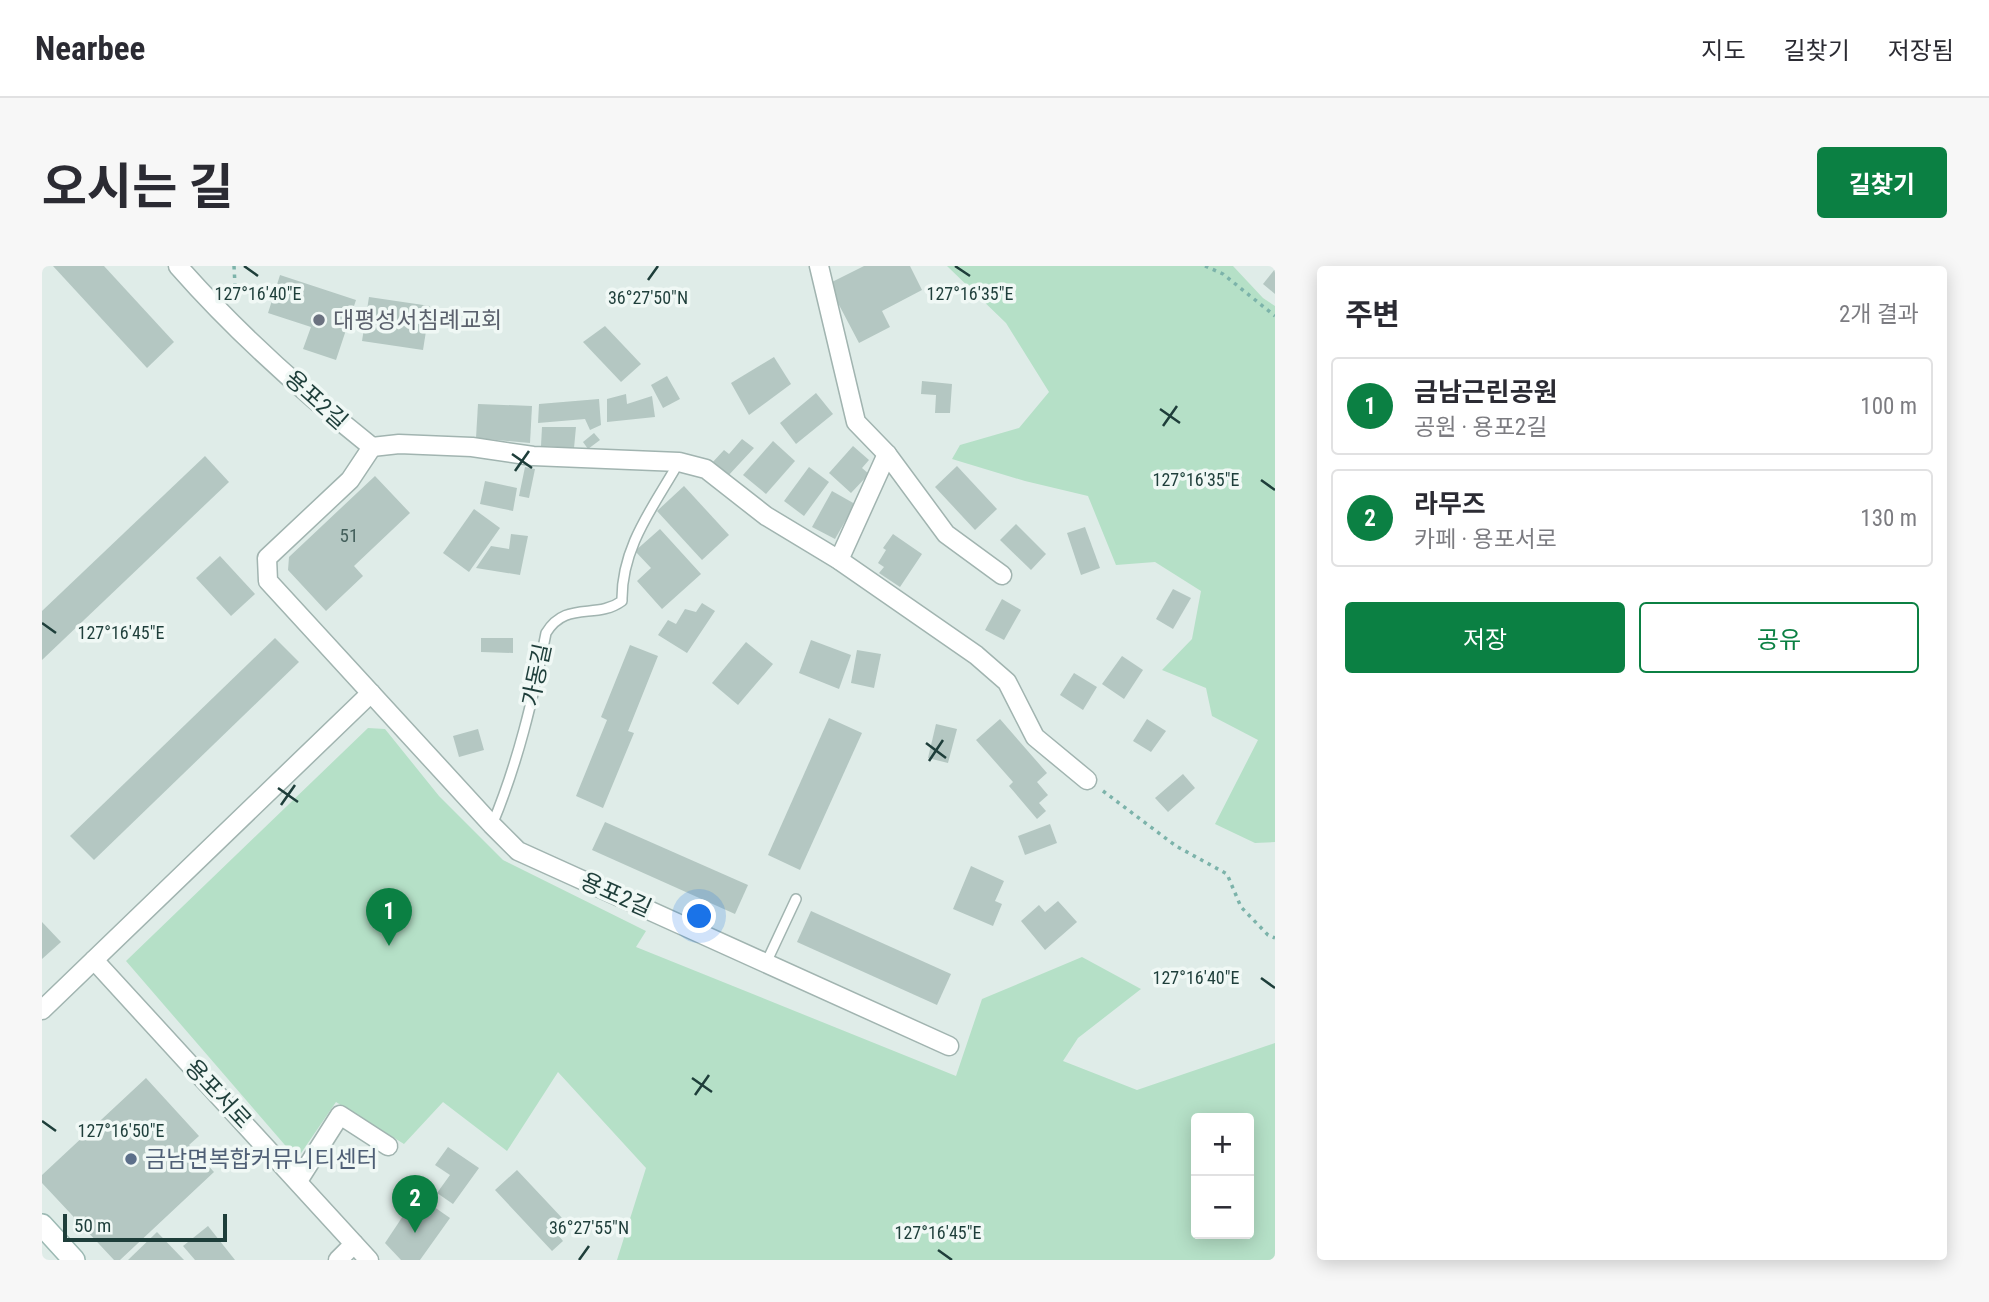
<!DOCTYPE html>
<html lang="ko">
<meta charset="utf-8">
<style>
:root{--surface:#fff;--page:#f7f7f7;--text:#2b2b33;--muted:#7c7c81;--line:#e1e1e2;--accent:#0b8043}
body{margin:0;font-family:"Roboto Condensed","Noto Sans KR",sans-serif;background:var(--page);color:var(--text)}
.controls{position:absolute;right:21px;bottom:21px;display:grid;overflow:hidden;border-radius:7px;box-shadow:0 4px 18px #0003}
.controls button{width:63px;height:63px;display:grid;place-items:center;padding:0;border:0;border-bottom:2px solid var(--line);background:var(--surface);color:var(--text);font:35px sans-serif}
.scale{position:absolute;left:21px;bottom:18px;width:164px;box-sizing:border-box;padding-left:7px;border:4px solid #1e3e3a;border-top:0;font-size:19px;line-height:24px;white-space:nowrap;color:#1e3e3a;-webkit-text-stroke:5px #f0f8f5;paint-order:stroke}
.you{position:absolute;left:658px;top:651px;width:24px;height:24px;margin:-18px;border:5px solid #fff;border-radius:50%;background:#1a73e8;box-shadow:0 0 0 10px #1a73e833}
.badge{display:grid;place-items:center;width:46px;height:46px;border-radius:50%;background:var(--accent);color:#fff;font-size:23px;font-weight:700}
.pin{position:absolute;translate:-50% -58px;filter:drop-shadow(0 2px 4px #0008)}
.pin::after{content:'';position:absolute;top:37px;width:24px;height:21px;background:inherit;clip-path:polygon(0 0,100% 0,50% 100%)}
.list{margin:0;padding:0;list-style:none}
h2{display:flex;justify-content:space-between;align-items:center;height:91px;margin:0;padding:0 28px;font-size:30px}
h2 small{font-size:23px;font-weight:400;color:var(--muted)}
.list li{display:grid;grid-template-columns:46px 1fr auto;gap:21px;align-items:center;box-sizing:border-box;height:98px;margin:0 14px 14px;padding:0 14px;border:2px solid var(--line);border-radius:7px}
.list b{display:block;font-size:26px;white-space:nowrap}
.list p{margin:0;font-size:23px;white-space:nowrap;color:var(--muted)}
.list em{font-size:23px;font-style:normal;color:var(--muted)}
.actions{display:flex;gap:14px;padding:21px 28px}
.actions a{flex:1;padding:16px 0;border:2px solid var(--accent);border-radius:7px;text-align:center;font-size:24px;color:var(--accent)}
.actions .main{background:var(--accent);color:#fff}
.map{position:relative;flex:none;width:1233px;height:994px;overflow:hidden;border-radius:7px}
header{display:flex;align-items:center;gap:42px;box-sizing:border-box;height:98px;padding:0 35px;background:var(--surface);border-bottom:2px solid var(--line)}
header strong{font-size:33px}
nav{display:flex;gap:38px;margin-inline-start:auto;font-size:24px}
.intro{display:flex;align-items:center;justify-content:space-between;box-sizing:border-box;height:168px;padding:0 42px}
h1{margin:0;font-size:49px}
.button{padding:18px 32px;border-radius:7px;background:var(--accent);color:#fff;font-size:24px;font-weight:700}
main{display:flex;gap:42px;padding:0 42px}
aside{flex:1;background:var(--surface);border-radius:7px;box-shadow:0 4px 18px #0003}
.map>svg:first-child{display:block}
.green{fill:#b5e0c7;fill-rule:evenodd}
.building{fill:#b4c7c2}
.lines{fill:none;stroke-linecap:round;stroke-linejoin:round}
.service-casing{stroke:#a1b4b0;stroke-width:12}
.minor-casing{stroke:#a1b4b0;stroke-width:21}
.secondary-casing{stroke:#9cb9b3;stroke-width:24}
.path{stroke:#7cb3aa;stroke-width:3.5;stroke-dasharray:3.5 5;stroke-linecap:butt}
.service{stroke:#fff;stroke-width:9}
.minor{stroke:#fff;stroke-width:18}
.secondary{stroke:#fff;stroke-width:21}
.ticks{fill:none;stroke:#1e3e3a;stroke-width:2.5}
.worship-dot{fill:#6b7280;stroke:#f0f8f5;stroke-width:2.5}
.service-dot{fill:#5c6f8a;stroke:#f0f8f5;stroke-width:2.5}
.labels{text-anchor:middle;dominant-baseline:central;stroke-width:7;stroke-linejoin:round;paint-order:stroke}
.number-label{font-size:19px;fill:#44605c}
.worship-label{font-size:23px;fill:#5b616d;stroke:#f0f8f5;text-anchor:start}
.street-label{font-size:23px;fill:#1e3e3a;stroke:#f0f8f5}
.service-label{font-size:23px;fill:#4e5e75;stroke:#f0f8f5;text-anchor:start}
.ticks-label{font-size:18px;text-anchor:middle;fill:#1e3e3a;stroke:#f0f8f5;stroke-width:7;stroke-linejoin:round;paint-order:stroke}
</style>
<header>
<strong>Nearbee</strong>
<nav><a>지도</a><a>길찾기</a><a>저장됨</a></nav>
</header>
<div class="intro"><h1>오시는 길</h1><a class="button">길찾기</a></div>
<main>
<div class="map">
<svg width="1233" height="994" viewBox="0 0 1233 994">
<rect width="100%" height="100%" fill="#dfece8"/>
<g class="green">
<path d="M905,0H1191L1221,32L1233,40V576L1213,577L1173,558L1216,474L1170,450L1164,422L1120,404L1150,373L1159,325L1113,296L1074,299L1046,230L983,215L910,193L918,179L977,162L1007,126L964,57Z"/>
<path d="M326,462L343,463L397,530L461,594L604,665L594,681L914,810L940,733L1040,691L1099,723L1036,772L1021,795L1095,824L1233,777V994H575L604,902L516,806L465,885L401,836L362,878L294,836L255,893L84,695ZM1154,852H1207V968H1154Z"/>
</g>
<g class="building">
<path d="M11,0H62L132,76L105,102Z"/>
<path d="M822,0H868L880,24L840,45L848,61L817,77L786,18Z"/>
<path d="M1233,3V28L1221,18Z"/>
<path d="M238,9L314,34L294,94L261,83L269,61L226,47Z"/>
<path d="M327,31L388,40L381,84L320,75Z"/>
<path d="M563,60L599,98L579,116L541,76Z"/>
<path d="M732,91L749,118L707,149L689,117Z"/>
<path d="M625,110L638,133L621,142L609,119Z"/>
<path d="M880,115L910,118L908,147H893L894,129L879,128Z"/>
<path d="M774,127L791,148L754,178L738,157Z"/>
<path d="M584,128L585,138L610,130L613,151L565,156V133Z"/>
<path d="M557,133L559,159L548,164L543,153L496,157L497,138Z"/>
<path d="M436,138L490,140L488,177L434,172Z"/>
<path d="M500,161H534L532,182L499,180Z"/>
<path d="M552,167L558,174L546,183L541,176Z"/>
<path d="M700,173L712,182L685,211L669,198L682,184L687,188Z"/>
<path d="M731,175L753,195L724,228L701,209Z"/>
<path d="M811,180L827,194L820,202L827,208L809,227L787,207Z"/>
<path d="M163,190L187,216L0,394V345Z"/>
<path d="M915,200L955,243L933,264L893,221Z"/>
<path d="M483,201L493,203L487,232L477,230Z"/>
<path d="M767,201L787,216L762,250L742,235Z"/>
<path d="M333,210L368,247L312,300L321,310L284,345L246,304L247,291Z"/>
<path d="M443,215L475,222L471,245L438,238Z"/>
<path d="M642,220L687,269L660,294L615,245Z"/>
<path d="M790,225L813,238L793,273L770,261Z"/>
<path d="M432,243L458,262L427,306L401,287Z"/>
<path d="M974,258L1004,288L989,304L958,274Z"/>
<path d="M1043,261L1058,302L1039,309L1025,267Z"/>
<path d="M618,263L659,308L620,343L595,315L609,302L593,285Z"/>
<path d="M469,268L486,270L478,309L434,302L449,280L467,283Z"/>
<path d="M851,268L880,288L858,321L837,307L842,301L836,297L844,284L841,282Z"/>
<path d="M178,290L213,328L189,350L154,312Z"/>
<path d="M1131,323L1149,332L1131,363L1114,353Z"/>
<path d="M960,333L979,344L962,374L943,364Z"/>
<path d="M660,337L673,345L645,387L616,369L626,354L634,358L643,343L654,346Z"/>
<path d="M233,372L257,396L52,594L28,570Z"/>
<path d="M439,372H471V387L439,386Z"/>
<path d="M769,374L809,389L797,423L757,407Z"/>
<path d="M704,376L731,398L696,439L670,417Z"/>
<path d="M588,379L616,390L586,465L592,467L561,542L534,530L565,454L559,451Z"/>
<path d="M815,384L839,388L832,422L809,417Z"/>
<path d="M1080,390L1101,404L1082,433L1060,418Z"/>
<path d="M1032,407L1055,421L1041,444L1018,429Z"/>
<path d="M787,452L820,467L758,604L726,589Z"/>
<path d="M958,453L1005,507L995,516L1006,529L997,537L1004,545L995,553L967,520L971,516L934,474Z"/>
<path d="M1105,453L1124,465L1109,486L1091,475Z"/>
<path d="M894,458L915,463L906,497L886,492Z"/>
<path d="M436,463L442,484L417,491L411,470Z"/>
<path d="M1141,508L1153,522L1126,546L1113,532Z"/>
<path d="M563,556L706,619L693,648L550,584Z"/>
<path d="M1008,558L1015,577L983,589L976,570Z"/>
<path d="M929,600L962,615L953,635L960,638L951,660L911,643Z"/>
<path d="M1016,635L1035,656L1003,684L979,655L997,639L1003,646Z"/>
<path d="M769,645L909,708L895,739L755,676Z"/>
<path d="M0,656L19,676L0,693Z"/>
<path d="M104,812L157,870L147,879L172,906L78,994H72L0,917V909Z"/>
<path d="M406,881L437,902L411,938L395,927L408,909L393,899Z"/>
<path d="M475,904L521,953L515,958L521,965L516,969L521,975L510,985L453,924Z"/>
<path d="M375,929L408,952L378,994H359L343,977Z"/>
<path d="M166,960L193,994H153L141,980Z"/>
<path d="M115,966L142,994H86Z"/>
</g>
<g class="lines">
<g class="service-casing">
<g id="service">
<path d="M450,559C476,497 491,433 504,367C524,334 554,354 580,335C579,281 612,240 637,196"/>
<path d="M724,697L754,633"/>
</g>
</g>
<g class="minor-casing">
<g id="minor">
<path d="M136,0C194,66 261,126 330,181"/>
<path d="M777,0L814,156L845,188L904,268L960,309"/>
<path d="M330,181L308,214L225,292L226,315L450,559L476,585L907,780"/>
<path d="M330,181L357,178L430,181L491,190L637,196L664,203L724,250L797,294L934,389L965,416L993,471L1045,514"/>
<path d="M797,294L845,188"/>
<path d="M52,694L327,994"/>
<path d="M0,744L329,427"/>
<path d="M256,915L298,849L346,880"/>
<path d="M296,994L312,978"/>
</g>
</g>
<g class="secondary-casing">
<path id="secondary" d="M0,959L32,994"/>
</g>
<g class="path">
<path d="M1163,0L1181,8L1233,50"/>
<path d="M187,27L193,19L192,0"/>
<path d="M1061,525L1134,580L1185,608L1199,641L1226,669L1233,672"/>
</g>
<use href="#service" class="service"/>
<use href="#minor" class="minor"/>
<use href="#secondary" class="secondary"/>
</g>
<path class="ticks" d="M202,0L216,10M913,0L928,10M606,14L616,0M1118,143L1138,157M1121,160L1135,140M470,188L490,202M473,205L487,185M1219,214L1233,224M0,357L14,367M884,477L904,492M887,495L901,474M236,522L256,536M239,539L253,519M1219,712L1233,722M650,812L670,826M653,829L667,809M0,855L14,865M896,984L910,994M537,994L547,980"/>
<circle class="worship-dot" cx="277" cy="54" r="7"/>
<circle class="service-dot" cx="89" cy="893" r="7"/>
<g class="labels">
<g class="number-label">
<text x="307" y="269">51</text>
</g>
<g class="worship-label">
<text x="291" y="54">대평성서침례교회</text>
</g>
<g class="street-label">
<text transform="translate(274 134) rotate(42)">용포2길</text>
<text transform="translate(495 409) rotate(-78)">가동길</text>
<text transform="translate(574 629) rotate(24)">용포2길</text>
<text transform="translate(176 828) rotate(47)">용포서로</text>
</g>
<g class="service-label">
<text x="103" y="893">금남면복합커뮤니티센터</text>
</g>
</g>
<g class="ticks-label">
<text x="928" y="34">127°16'35"E</text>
<text x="216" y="34">127°16'40"E</text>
<text x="606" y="38">36°27'50"N</text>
<text x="1154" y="220">127°16'35"E</text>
<text x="79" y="373">127°16'45"E</text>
<text x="1154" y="718">127°16'40"E</text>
<text x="79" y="871">127°16'50"E</text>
<text x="547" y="968">36°27'55"N</text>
<text x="896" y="973">127°16'45"E</text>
</g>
</svg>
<div class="controls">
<button>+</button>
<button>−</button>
</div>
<div class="scale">50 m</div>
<div class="you"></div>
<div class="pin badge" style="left:347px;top:680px">1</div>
<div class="pin badge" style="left:373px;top:967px">2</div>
</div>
<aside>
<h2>주변<small>2개 결과</small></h2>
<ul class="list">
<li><span class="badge">1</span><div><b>금남근린공원</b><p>공원 · 용포2길</p></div><em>100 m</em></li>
<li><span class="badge">2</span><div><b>라무즈</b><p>카페 · 용포서로</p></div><em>130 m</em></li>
</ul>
<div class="actions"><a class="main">저장</a><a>공유</a></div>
</aside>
</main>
